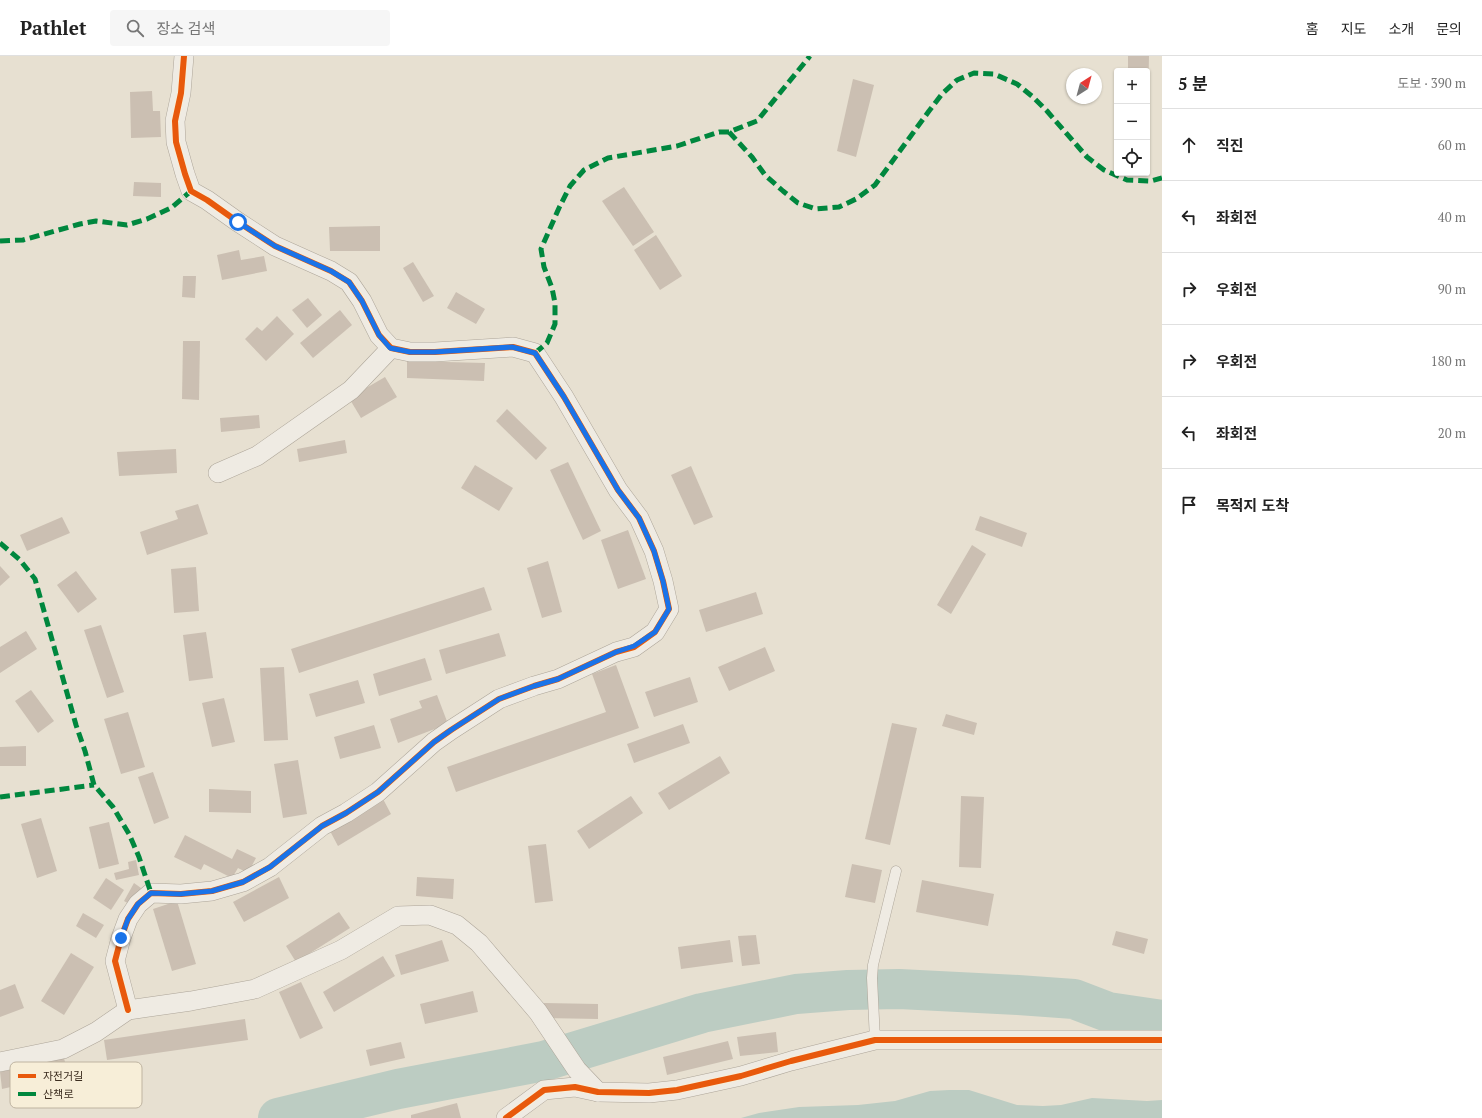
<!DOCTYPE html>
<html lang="ko">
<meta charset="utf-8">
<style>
:root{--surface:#fff;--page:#f6f6f6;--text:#222;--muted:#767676;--line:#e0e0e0}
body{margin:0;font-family:"PT Serif","Noto Sans KR",serif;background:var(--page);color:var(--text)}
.controls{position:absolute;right:12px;top:12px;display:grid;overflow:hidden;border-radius:4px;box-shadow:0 1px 3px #0004}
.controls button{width:36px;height:36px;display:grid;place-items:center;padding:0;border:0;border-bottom:1px solid var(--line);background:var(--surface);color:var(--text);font:20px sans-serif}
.compass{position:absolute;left:1066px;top:12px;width:36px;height:36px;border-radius:50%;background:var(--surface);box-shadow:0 1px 3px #0004;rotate:36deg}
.stop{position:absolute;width:12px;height:12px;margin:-9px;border:3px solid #1a73e8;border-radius:50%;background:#fff}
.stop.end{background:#1a73e8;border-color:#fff;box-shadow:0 1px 4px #0008}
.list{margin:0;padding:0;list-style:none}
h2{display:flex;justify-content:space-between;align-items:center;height:52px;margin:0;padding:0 16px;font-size:17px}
h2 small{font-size:13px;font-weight:400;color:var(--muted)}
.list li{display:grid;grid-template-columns:26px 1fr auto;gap:12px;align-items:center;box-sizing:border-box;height:72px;padding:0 16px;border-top:1px solid var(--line)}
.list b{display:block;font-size:15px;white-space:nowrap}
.list em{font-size:13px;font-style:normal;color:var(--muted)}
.icon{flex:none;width:22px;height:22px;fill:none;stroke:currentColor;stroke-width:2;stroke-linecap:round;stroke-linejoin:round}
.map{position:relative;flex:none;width:1162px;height:1062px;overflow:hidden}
header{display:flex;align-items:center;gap:24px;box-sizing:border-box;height:56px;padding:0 20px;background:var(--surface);border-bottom:1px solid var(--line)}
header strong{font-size:19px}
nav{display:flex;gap:22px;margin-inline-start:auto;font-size:14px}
.search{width:280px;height:36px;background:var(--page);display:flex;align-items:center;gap:10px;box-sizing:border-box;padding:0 14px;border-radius:4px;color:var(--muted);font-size:15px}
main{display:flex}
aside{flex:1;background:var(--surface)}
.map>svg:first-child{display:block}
.water{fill:#bcccc2}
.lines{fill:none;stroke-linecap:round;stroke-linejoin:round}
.river{stroke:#bcccc2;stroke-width:40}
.building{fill:#cbbfb2}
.lane-casing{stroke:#ada599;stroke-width:11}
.street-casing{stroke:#ada599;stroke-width:20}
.lane{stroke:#efebe3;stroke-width:10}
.street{stroke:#efebe3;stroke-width:19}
.quiet{stroke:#00873e;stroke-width:5;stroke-dasharray:10 5;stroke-linecap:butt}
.cycleway-casing{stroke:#f7eed8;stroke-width:8}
.cycleway{stroke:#e8590c;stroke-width:6}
.route{stroke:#1a73e8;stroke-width:5}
.key{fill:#f7eed8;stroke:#bfb4a1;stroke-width:1}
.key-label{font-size:11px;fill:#3d2e20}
</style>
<header>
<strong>Pathlet</strong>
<div class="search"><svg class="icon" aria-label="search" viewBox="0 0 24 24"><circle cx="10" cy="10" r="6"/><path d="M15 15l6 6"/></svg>장소 검색</div>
<nav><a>홈</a><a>지도</a><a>소개</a><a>문의</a></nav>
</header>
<main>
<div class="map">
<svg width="1162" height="1062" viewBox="0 0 1162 1062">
<rect width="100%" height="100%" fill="#e7e0d1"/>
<path class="water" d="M949,1034H969L1017,1049L1043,1050L1061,1049L1092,1042L1147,1045L1162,1044V1062H741L759,1057L799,1051L858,1049L895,1045L930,1035Z"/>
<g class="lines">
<path class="river" d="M278,1062L398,1033L544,1005L702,957L796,938L848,934L899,933L1018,939L1074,943L1108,956L1162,964"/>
</g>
<g class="building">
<path d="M1128,0H1149L1148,45H1147V15H1128Z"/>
<path d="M853,23L874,29L856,101L837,95Z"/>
<path d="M152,35L153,55H160L161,81L131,82L130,36Z"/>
<path d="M134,126L161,127V141L133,140Z"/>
<path d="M624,131L654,176L633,190L602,145Z"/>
<path d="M380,170V195H330L329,171Z"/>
<path d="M656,179L682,220L660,234L634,194Z"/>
<path d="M239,194L241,204L264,200L267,215L222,224L217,199Z"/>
<path d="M413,206L434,240L423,246L403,212Z"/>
<path d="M183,220H196L195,242L182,241Z"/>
<path d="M456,236L485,253L476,268L447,252Z"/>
<path d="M308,242L322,259L307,272L292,254Z"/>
<path d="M340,254L352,269L313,302L300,287Z"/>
<path d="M277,260L294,278L266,305L245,283L257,271L262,275Z"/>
<path d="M183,285H200L199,344L182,343Z"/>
<path d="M407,305L485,307L484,325L407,322Z"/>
<path d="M385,321L397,341L361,362L349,342Z"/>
<path d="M507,353L547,392L536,404L496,365Z"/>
<path d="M259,359L260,372L221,376L220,362Z"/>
<path d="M345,384L347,397L299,406L297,393Z"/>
<path d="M176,393L177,417L119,420L117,396Z"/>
<path d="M568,406L601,475L583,484L550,414Z"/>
<path d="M475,409L513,432L499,455L461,432Z"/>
<path d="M691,410L713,461L694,469L671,419Z"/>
<path d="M198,448L208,478L147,499L140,476L178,463L175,455Z"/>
<path d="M980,460L1027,477L1022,491L975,474Z"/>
<path d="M62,461L70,477L27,495L20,479Z"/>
<path d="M628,474L646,523L618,533L601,484Z"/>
<path d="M972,489L986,498L951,558L937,549Z"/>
<path d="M548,505L562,556L542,562L527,512Z"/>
<path d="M0,510L10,521L0,530Z"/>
<path d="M196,511L199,555L174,557L171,513Z"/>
<path d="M76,515L97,543L78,557L57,529Z"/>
<path d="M484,531L492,554L299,617L291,593Z"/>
<path d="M756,536L763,558L706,576L699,554Z"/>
<path d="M101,569L124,636L107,642L84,574Z"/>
<path d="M26,575L37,593L0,617V591Z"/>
<path d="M206,576L213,622L189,625L183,579Z"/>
<path d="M499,577L506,600L446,618L439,594Z"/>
<path d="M765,591L775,615L729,635L718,611Z"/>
<path d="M425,602L432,624L379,640L373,618Z"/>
<path d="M616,609L639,672L456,736L447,711L606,656L592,618Z"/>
<path d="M284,611L288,684L264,685L260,612Z"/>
<path d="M690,621L698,646L654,661L645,636Z"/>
<path d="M358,624L365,647L316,661L309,638Z"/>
<path d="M31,634L54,665L38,677L15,645Z"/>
<path d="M437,639L448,668L398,687L390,663L422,652L419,645Z"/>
<path d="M224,642L235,686L212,691L202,647Z"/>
<path d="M128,656L145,711L121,718L104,663Z"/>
<path d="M946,658L977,667L974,679L942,670Z"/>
<path d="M892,667L917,672L890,789L865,783Z"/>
<path d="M683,668L690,687L634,707L627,688Z"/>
<path d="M374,669L381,692L340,703L334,681Z"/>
<path d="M26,690V710H0V691Z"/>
<path d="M720,700L730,717L669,754L658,737Z"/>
<path d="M298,704L307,758L283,762L274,708Z"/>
<path d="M153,716L169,762L154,768L138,721Z"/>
<path d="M209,733L251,735V757L209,756Z"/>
<path d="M631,740L643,757L589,793L577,775Z"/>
<path d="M961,740L984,741L981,812L959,811Z"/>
<path d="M383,743L391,758L338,790L330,775Z"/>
<path d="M41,762L57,815L37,822L21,768Z"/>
<path d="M109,766L119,808L99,813L89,771Z"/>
<path d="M185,779L232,803L237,793L256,802L248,817L238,812L232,822L204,808L201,814L174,801Z"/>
<path d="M546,788L553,845L535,847L528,790Z"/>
<path d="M136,804L139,819L116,824L114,817L129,813L128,806Z"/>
<path d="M852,808L882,814L875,847L845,841Z"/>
<path d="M279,821L289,842L244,866L233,846Z"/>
<path d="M417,821L454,823L453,843L416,840Z"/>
<path d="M106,822L124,834L111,854L93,842Z"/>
<path d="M922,824L994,838L988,870L916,856Z"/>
<path d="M134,827L141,832L131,849L124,845Z"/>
<path d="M177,845L196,908L172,915L153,853Z"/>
<path d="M339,856L350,872L296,906L286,890Z"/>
<path d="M83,857L104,869L96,882L76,870Z"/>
<path d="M1116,875L1148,883L1144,898L1112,889Z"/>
<path d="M756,879L760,908L742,910L738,880Z"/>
<path d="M442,884L449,905L401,919L395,899Z"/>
<path d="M730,884L733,906L681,913L678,891Z"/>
<path d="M71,897L94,911L64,959L41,945Z"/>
<path d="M383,900L395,920L334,956L323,936Z"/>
<path d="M301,926L323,972L300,983L279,936Z"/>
<path d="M15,928L24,952L0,961V934Z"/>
<path d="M473,935L478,956L425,968L420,948Z"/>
<path d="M544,947L598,948V963L544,962Z"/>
<path d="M245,963L248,984L107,1004L104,984Z"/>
<path d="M776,976L778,996L740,1000L737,981Z"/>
<path d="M728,985L733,1003L667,1019L663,1001Z"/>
<path d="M401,986L405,1002L370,1010L366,994Z"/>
<path d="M64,1002L68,1018L2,1033L0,1016Z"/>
<path d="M457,1047L461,1062H411V1059Z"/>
</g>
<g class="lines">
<g class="lane-casing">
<path id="lane" d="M875,984L872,922L873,909L896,815"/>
</g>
<g class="street-casing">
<g id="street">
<path d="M218,417L257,400L351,334L391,292"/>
<path d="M128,954L115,905L121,882L128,863L138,848L151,837L181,838L212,835L243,826L270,811L322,770L346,757L378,736L434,686L451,674L499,643L534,630L558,623L616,596L634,591L655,576L669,553L663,525L654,495L639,462L618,434L564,341L535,297L513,291L435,296H410L391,292L379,279L362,245L349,226L331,215L275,190L238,166L207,144L191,135L185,118L176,86L175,65L181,37L184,0"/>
<path d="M0,1006L63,993L96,976L128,954L191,945L255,933L341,894L398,860L430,859L457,869L479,887L538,956L577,1014L598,1036"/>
<path d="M506,1062L544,1034L575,1031L598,1036L649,1037L677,1034L741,1020L791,1005L875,984H1162"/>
</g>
</g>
<use href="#lane" class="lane"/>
<use href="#street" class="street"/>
<g class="quiet">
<path d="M729,76L752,101L765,119L783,135L798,147L816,153L839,151L856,143L875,129L929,55L942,38L957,24L974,17L994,18L1017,28L1033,41L1047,55L1087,101L1104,114L1127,124L1151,125L1162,122"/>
<path d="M0,185L23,184L80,168L96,165L127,169L147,163L171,152L191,135"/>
<path d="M535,297L547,287L555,268V247L552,232L544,211L541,193L559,152L570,130L584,114L608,102L677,90L719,76H729L757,65L810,0"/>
<path d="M0,487L20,504L35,523L76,669L85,695L94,729L113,751L129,778L139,801L151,837"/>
<path d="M0,741L94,729"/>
</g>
<g class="cycleway-casing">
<g id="cycleway">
<path d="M128,954L115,905L121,882L128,863L138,848L151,837L181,838L212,835L243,826L270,811L322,770L346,757L378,736L434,686L451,674L499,643L534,630L558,623L616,596L634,591L655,576L669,553L663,525L654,495L639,462L618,434L564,341L535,297L513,291L435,296H410L391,292L379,279L362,245L349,226L331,215L275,190L238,166L207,144L191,135L185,118L176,86L175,65L181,37L184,0"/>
<path d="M506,1062L544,1034L575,1031L598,1036L649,1037L677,1034L741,1020L791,1005L875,984H1162"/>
</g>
</g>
<use href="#cycleway" class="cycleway"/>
</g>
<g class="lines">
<path class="route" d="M121,882L128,863L138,848L151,837L180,838L212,835L243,826L270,811L322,770L346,757L378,736L434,686L451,674L499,643L534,630L558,623L616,596L634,590L655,576L669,553L663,525L654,495L639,462L618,434L564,341L535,297L512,291L434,296H410L390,292L379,279L362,245L349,226L331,215L275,190L238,166"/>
</g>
<rect x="10" y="1006" width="132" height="46" rx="6" class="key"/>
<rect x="18" y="1018" width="18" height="4" fill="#e8590c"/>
<rect x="18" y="1036" width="18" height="4" fill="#00873e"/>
<g class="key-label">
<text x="43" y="1024">자전거길</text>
<text x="43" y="1042">산책로</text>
</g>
</svg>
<div class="controls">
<button>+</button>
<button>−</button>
<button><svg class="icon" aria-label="locate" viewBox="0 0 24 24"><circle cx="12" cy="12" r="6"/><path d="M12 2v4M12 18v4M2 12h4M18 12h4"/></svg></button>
</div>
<svg class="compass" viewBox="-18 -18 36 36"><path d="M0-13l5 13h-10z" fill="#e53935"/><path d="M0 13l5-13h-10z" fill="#767676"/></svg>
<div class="stop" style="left:238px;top:166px"></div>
<div class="stop end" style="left:121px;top:882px"></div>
</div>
<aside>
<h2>5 분<small>도보 · 390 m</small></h2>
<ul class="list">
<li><svg class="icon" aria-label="ahead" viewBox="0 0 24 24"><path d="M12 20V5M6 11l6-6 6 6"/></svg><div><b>직진</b></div><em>60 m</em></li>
<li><svg class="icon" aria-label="left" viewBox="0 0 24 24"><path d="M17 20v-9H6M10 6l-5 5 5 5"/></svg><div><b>좌회전</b></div><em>40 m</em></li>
<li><svg class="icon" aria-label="right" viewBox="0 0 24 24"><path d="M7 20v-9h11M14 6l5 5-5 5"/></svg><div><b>우회전</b></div><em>90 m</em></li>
<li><svg class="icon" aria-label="right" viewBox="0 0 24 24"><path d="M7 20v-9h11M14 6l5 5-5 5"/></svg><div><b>우회전</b></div><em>180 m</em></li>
<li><svg class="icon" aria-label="left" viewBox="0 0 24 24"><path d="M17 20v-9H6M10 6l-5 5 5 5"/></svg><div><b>좌회전</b></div><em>20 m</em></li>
<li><svg class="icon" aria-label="arrive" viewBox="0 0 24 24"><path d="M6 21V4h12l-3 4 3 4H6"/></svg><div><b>목적지 도착</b></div></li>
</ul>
</aside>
</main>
